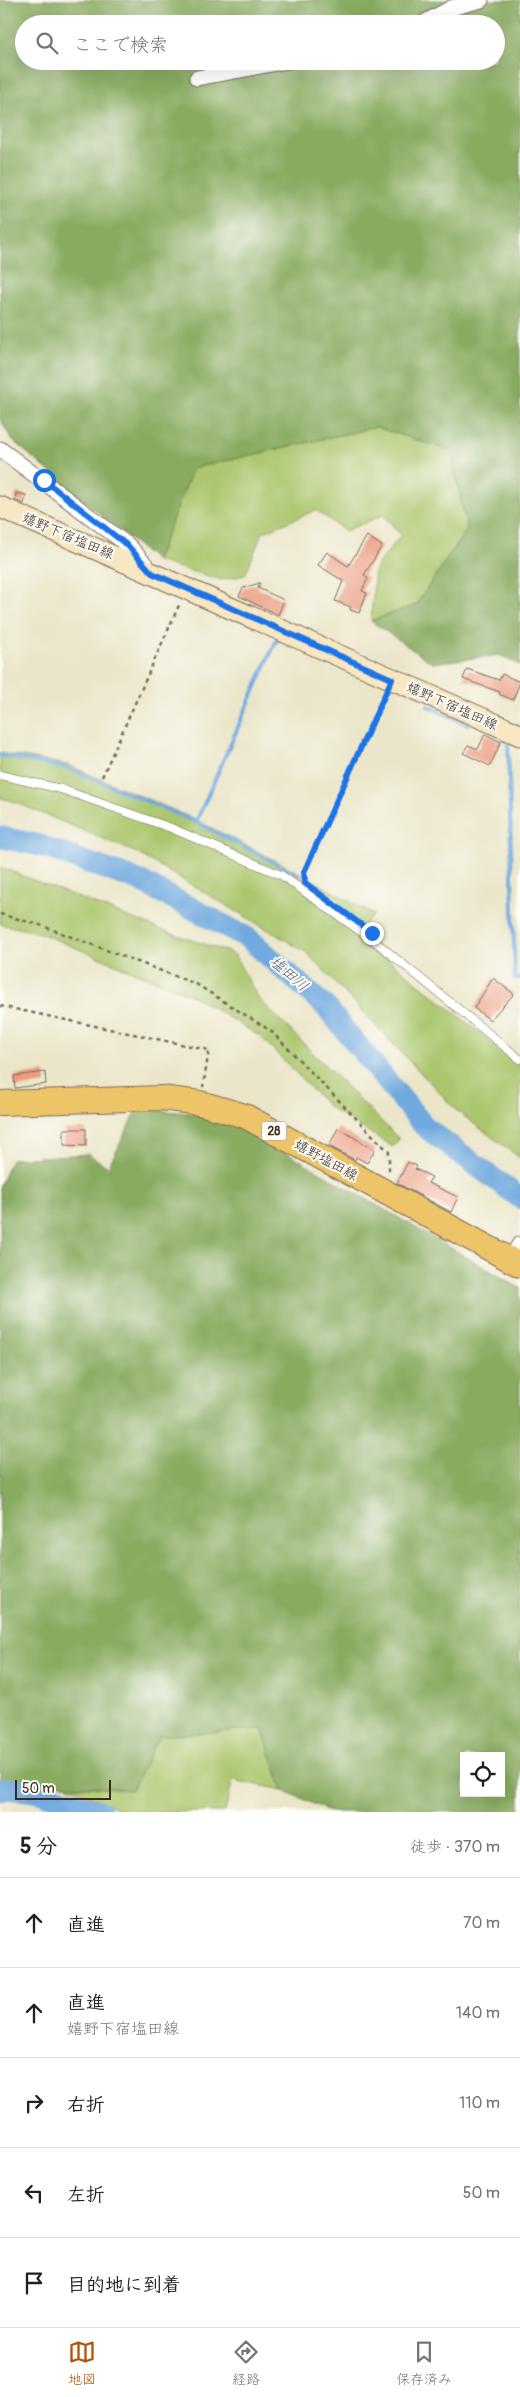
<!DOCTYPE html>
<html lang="ja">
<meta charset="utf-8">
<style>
:root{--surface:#fff;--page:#f6f6f6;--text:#202124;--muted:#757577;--line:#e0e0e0;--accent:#b45309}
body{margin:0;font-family:Pangolin,"Klee One",sans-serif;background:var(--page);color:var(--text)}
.controls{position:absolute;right:15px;bottom:15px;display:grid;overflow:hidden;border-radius:0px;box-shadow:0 5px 20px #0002}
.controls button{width:45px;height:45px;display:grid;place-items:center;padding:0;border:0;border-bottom:1px solid var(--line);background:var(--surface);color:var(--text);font:25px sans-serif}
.scale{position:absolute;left:15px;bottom:12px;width:96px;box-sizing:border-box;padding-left:5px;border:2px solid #3b2a1e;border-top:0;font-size:14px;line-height:18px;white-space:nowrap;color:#3b2a1e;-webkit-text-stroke:4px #fdfcf7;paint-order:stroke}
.stop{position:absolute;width:15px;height:15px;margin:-11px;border:4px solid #1a73e8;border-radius:50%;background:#fff}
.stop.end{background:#1a73e8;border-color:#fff;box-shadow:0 1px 5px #0008}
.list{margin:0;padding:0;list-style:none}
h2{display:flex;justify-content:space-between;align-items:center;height:65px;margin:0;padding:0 20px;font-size:21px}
h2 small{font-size:16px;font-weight:400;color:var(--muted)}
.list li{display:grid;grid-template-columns:32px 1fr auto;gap:15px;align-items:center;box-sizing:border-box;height:90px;padding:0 20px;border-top:1px solid var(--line)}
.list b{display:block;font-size:19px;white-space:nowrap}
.list p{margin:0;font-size:16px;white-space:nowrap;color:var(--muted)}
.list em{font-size:16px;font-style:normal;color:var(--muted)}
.icon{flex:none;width:28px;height:28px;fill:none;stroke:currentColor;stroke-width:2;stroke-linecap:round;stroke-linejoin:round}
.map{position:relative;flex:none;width:520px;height:1812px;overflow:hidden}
.search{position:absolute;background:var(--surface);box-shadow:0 5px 20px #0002;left:15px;right:15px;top:15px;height:55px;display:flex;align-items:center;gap:12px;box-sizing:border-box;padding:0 18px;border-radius:28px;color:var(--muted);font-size:19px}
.sheet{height:515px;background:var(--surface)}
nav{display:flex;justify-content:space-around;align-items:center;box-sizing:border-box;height:70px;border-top:1px solid var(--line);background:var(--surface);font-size:14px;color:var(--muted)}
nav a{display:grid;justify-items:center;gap:2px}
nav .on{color:var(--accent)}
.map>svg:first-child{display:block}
.green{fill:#abc66d;stroke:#737846}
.forest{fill:#88ab60;stroke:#626a3f;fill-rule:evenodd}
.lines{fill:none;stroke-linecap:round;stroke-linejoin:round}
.stream{stroke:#6fa9df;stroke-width:4}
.river{stroke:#6fa9df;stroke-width:22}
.building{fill:#eb9c82}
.service-casing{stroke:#796c5a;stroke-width:9}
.minor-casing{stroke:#796c5a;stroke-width:17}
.secondary-casing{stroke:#796c5a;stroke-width:23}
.primary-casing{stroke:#796c5a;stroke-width:26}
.path{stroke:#796c5a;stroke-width:2.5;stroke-dasharray:4 4;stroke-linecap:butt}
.service{stroke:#fff;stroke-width:8}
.minor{stroke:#fff;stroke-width:15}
.secondary{stroke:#f8e7c3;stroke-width:21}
.primary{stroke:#eec469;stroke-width:24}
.route{stroke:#1a73e8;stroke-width:6}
.labels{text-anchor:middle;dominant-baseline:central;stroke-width:4;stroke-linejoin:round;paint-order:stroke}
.shield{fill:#fdfcf7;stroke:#75695f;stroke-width:1}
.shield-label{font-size:12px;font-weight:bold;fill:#3b2a1e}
.street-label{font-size:14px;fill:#3b2a1e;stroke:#fdfcf7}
.water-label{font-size:15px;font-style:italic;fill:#505d6b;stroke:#fdfcf7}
</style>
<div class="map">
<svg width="520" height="1812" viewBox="0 0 520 1812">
<rect width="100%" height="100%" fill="#fdfcf7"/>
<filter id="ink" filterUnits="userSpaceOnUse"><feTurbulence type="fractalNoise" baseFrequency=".02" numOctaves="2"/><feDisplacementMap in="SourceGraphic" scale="10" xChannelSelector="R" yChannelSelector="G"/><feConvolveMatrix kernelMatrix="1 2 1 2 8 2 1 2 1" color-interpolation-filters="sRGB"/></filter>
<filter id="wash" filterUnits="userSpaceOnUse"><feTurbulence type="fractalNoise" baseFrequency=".0096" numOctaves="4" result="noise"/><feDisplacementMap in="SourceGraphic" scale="20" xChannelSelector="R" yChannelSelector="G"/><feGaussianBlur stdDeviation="1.12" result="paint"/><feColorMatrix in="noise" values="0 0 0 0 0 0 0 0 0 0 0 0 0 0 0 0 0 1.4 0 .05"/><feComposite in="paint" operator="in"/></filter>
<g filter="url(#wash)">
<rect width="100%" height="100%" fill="#ebe6c9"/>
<g class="green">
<path d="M376,427L451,451L467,529L416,605L371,621L375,568L401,535L383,515L345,531L316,510L262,533L245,575L222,580L156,561L193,468Z"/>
<path d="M0,753L68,765L194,819L298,872L374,915L365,924L363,939L520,1065V1158L457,1111L306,952L137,853L10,800L0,798Z"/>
<path d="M0,867L159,929L234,954L258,998L399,1139L393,1147L330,1108L261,1037L195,997L40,933L0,924Z"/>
<path d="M262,1728L283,1790L233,1780L225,1812H126L68,1786L132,1790L159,1736Z"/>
</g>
<g class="forest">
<path d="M0,0H520V665L500,655L432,663L371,621L416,605L467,529L451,451L376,427L193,468L156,561L12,440L0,419ZM24,24H496V61H24Z"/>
<path d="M138,1108L225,1117L520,1288V1812H331L283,1790L262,1729L159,1736L132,1790L14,1780L0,1781V1185L11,1159L88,1154L108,1167ZM464,1756H501V1793H464Z"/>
</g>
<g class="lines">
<g class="stream">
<path d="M428,706L469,725"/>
<path d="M503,739L508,742L515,979L520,978"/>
<path d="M0,755L67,768L196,822L277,639L279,640"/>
<path d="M196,822L298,875"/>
</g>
<g class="river">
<path d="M0,837L38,845L140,881L248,938L325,1006L425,1127L520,1198"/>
<path d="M0,1789C36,1788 67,1800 101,1812"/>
</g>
</g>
<g id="blocks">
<g class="building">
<path d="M16,493L26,495L24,504L15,500Z"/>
<path d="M367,536L382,546L364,575L368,578L362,591L367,593L359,613L350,610L351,607L335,601L343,581L318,565L327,552L348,566Z"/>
<path d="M260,583L258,588L284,600L278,615L239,596L243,588Z"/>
<path d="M467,669L499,680L502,674L520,682L513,700L499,694L500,692L463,679Z"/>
<path d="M485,734L501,742L490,766L463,753L468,745L478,749Z"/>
<path d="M493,978L514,994L490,1020L474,1008Z"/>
<path d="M45,1072L46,1084L15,1088L14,1076Z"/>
<path d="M338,1128L375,1150L367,1163L356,1157L355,1160L329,1146Z"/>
<path d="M64,1129H86V1146L64,1145Z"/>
<path d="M408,1162L417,1166L415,1169L432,1177L428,1183L458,1197L451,1212L397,1183Z"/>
</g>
</g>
</g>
<g filter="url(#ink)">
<use href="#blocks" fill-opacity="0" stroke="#796c5a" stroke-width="1"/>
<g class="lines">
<g class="service-casing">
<path id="service" d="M0,775L61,789L171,828L281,875L377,943L520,1059"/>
</g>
<g class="minor-casing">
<g id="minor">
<path d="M422,24L451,8L481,0"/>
<path d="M197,78L288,61"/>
<path d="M0,449L129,546L150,570"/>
<path d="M510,1259L520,1244"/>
</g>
</g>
<g class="secondary-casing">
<path id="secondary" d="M0,507L520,735"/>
</g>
<g class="primary-casing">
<path id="primary" d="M0,1103L161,1098L200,1103L245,1116L520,1265"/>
</g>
<g class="path">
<path d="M102,777L180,603"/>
<path d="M304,879V871L385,695"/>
<path d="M0,914L40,925L196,984L271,1031L389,1152V1173"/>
<path d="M0,1006L209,1050L203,1087"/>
</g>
<use href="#service" class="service"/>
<use href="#minor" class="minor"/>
<use href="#secondary" class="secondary"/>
<use href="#primary" class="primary"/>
</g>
</g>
<g class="lines" filter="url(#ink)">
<path class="route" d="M44,480L128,546L152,573L392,679L304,872L305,883L372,933"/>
</g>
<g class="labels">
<rect class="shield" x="261.5" y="1121.5" width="25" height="19" rx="4"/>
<g class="shield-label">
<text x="274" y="1131">28</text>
</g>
<g class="street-label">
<text transform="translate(68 536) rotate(23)">嬉野下宿塩田線</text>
<text transform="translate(452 706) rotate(24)">嬉野下宿塩田線</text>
<text transform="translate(326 1160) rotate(29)">嬉野塩田線</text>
</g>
<g class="water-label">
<text transform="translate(289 974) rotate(41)">塩田川</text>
</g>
</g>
</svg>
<div class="controls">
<button><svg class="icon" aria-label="locate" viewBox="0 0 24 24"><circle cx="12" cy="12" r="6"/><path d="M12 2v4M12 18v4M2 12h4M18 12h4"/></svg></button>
</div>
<div class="scale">50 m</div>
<div class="stop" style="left:44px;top:480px"></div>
<div class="stop end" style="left:372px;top:933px"></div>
<div class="search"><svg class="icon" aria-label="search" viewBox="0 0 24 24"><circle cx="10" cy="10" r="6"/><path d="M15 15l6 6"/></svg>ここで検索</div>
</div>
<section class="sheet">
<h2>5 分<small>徒歩 · 370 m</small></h2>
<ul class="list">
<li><svg class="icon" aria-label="ahead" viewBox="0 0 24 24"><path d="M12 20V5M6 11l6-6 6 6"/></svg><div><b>直進</b></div><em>70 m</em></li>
<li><svg class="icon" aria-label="ahead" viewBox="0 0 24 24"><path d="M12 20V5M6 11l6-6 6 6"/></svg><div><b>直進</b><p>嬉野下宿塩田線</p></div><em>140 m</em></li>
<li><svg class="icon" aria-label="right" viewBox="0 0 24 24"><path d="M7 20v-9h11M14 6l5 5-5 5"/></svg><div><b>右折</b></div><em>110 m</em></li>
<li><svg class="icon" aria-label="left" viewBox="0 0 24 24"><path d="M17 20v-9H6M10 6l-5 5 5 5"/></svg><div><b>左折</b></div><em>50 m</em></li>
<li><svg class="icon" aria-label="arrive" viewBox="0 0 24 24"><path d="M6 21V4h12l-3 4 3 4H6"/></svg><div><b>目的地に到着</b></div></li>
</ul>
</section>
<nav>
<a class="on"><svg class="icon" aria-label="map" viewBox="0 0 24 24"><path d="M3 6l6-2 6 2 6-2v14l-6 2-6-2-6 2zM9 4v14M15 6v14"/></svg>地図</a>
<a><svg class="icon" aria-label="directions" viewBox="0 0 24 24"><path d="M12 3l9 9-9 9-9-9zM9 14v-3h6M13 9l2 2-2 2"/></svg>経路</a>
<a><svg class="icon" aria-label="saved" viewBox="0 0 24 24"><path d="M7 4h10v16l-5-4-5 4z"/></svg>保存済み</a>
</nav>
